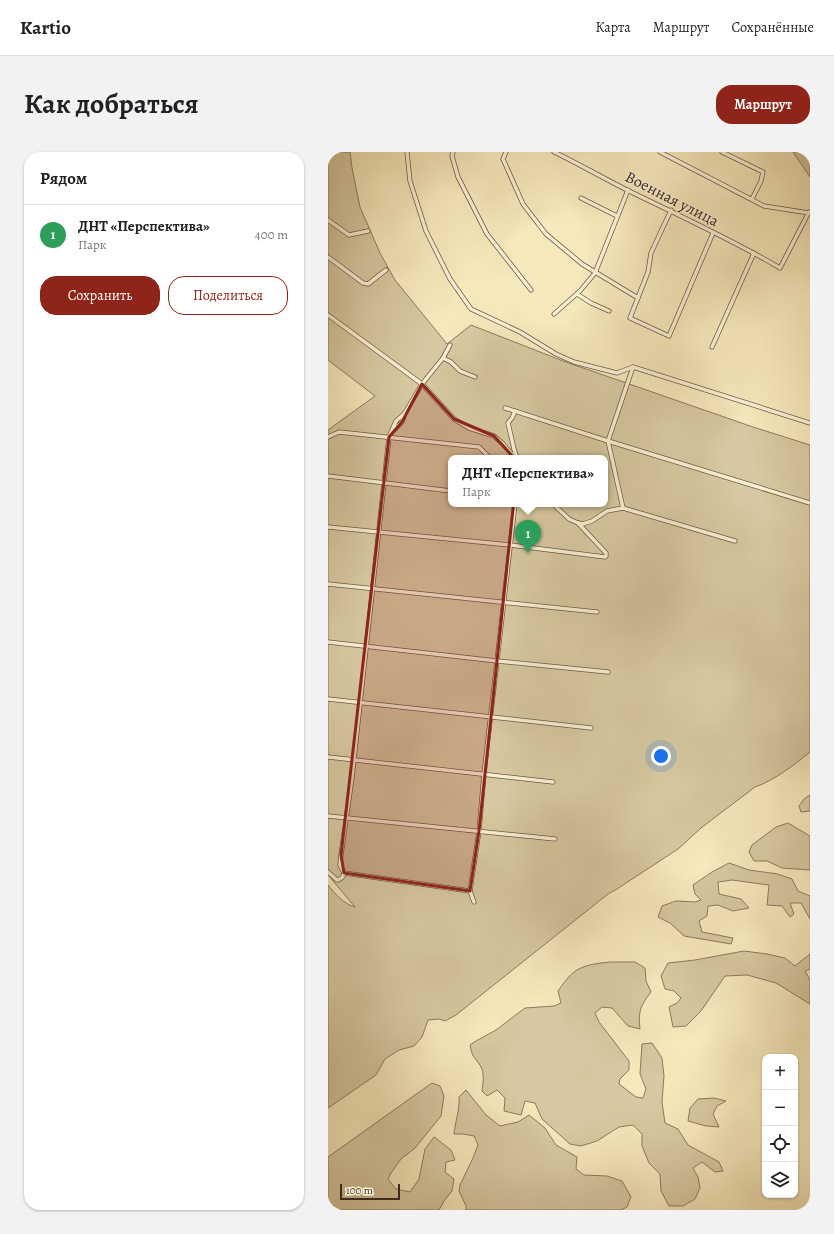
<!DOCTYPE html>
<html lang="ru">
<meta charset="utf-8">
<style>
:root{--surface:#fff;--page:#f2f2f2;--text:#202124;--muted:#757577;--line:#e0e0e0;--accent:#8f2418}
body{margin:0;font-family:Alegreya,serif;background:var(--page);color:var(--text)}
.controls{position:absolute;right:12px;bottom:12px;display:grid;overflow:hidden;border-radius:8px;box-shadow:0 1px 3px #0004}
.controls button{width:36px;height:36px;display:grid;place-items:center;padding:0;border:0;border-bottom:1px solid var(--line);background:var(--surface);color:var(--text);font:20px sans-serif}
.scale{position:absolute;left:12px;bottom:10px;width:60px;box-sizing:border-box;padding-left:4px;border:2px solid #412b1f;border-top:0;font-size:11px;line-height:14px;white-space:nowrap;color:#412b1f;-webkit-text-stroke:3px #f8f0d3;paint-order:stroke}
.you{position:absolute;left:333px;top:604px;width:14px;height:14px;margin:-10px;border:3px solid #fff;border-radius:50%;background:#1a73e8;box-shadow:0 0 0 6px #1a73e833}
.badge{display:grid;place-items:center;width:26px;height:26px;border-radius:50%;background:var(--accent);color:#fff;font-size:13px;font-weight:700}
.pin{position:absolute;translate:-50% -33px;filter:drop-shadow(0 1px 2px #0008)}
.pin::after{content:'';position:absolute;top:21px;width:14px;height:12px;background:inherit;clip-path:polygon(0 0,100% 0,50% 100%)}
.popup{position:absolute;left:120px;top:303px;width:160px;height:52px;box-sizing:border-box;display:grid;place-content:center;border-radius:8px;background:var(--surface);filter:drop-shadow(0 1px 3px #0005);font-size:13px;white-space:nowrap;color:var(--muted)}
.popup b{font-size:15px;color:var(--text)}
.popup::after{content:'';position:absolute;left:50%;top:100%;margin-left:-8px;border:8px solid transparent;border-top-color:var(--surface)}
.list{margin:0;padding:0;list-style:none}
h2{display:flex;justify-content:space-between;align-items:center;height:52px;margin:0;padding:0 16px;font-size:17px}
h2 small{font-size:13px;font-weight:400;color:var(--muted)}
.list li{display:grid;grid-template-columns:26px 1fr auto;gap:12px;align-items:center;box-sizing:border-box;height:60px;padding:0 16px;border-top:1px solid var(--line)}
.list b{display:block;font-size:15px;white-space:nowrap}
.list p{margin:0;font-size:13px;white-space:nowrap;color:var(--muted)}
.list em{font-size:13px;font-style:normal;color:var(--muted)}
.actions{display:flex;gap:8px;padding:12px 16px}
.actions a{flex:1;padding:9px 0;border:1px solid var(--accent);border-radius:16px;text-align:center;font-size:14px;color:var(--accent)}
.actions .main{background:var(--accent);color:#fff}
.icon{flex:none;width:22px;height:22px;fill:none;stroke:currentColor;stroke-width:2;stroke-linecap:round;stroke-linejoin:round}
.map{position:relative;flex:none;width:482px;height:1058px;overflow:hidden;border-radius:16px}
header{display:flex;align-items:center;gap:24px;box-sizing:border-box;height:56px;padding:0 20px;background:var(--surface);border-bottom:1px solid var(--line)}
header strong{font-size:19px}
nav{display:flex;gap:22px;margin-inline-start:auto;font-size:14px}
.intro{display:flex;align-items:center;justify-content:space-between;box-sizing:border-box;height:96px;padding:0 24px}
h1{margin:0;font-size:28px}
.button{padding:10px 18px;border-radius:16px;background:var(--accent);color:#fff;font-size:14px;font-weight:700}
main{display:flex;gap:24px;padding:0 24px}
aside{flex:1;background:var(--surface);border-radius:16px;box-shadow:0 1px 3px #0004}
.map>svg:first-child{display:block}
.green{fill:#d6c8a0;stroke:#8c7a60;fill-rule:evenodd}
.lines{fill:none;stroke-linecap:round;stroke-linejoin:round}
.street-casing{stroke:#6e5a46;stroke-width:5}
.street{stroke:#f8f0d3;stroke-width:3.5}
.marked{fill:#8f2418;fill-opacity:0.2;stroke:#8f2418;stroke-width:3;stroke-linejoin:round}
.labels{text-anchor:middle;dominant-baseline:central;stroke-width:3;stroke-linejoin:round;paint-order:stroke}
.street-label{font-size:16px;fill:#412b1f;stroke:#f8f0d3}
</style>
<header>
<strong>Kartio</strong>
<nav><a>Карта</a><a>Маршрут</a><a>Сохранённые</a></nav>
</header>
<div class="intro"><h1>Как добраться</h1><a class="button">Маршрут</a></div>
<main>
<aside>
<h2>Рядом<small></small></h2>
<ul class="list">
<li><span class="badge" style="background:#2e9e5b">1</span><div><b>ДНТ «Перспектива»</b><p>Парк</p></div><em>400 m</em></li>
</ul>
<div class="actions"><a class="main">Сохранить</a><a>Поделиться</a></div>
</aside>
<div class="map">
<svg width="482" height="1058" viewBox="0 0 482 1058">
<rect width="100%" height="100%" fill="#f5e8bb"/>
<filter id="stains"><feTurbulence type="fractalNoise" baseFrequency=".005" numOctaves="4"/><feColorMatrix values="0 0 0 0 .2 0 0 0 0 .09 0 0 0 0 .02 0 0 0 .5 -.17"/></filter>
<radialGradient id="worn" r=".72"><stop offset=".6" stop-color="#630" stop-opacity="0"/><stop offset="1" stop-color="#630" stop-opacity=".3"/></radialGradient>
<g class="green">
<path d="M0,0H22L24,16L32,55L52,101L67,128L119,192L143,173L235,209L425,275L482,293V600C466,613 447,628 427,635L373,676L350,697L289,737L280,742L128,863L117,869L111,867L100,868L94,885L86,894L71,898L57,907L48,923L0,956V733C7,742 16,752 27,755L0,723V278L47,244L0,208ZM123,306H277V352H123Z"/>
<path d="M465,0H478L482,3V25Z"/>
<path d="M482,643V659L473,660L471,654L476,647Z"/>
<path d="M460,671L482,684V718L454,716L439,709H426L421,700L424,693L448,675Z"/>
<path d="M401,711L421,718L450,722L464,727L470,739L482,744V767L473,751H462L466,762L462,765L454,754L439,753L441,733L404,728L390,730L391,742L413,747L421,756L405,759L390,753L380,754L379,764L371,769L374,780L405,786L403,792L356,784L342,771L330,765L334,754L348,749L367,750L373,748L367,742L365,733L384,720Z"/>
<path d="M416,799L439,802L457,806L467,814L482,802V817L477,819L482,828V852L448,831L419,823L397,824L373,859L358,874L345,875L341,855L349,851L353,846L346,839L337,837L333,824L340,811L367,808Z"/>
<path d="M283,810H307L317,816L318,829L323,840C312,854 310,860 312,877L300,874L284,856L274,855L267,861L271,870L301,909V918L292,927L291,932L308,945L315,946L318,937L312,922L314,892L324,891L334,906L336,924L334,950L337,971L350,977L360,993L391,1010L395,1019L387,1020L374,1010L365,1016L370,1025L372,1036L367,1047L355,1054H341L333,1039L332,1022L321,1011L314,994V982L305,973L291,975L269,989L253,994L242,992L214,967L207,951L197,949L193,963L176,959L177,946L169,938L159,944L154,939C155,931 157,921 152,913C145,903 145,907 142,893L148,889L168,878L197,856L226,854L233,851L230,839C235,832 242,822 249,818C259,812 272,811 283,810Z"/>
<path d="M104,931L112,934L116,944L113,964L87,996L73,1007L63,1021L60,1027L68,1037L82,1040L91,1027L97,997L106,985L123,998L127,1008L118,1010L117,1020L126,1027L124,1039L116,1049L111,1058H0V1005Z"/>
<path d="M138,938L158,963L172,974L190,970L201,963L217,976L228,993L249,1005L248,1017L256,1023L279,1024L294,1029L303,1045L299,1055L293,1058H138V1054L131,1039L132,1033L145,1006L150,993L146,984L135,982H126C127,970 132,958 131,945Z"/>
<path d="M386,946L398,949L389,954L385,962L391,975L378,974L360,969L362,956L370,947Z"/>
</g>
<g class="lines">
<g class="street-casing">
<g id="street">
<path d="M79,0L82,29L98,79L122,127L143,157L192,180L228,202L246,210L289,221L305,215L482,271"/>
<path d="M125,0L124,4L130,25L159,82L203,138"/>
<path d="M178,0L175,7L195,52L218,82L254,112L310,146"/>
<path d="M226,0C251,12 275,26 299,38C350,63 403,87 452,116L481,60"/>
<path d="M332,0L436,54L481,61"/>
<path d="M394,0L435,20L433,29L424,47"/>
<path d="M477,0L482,2"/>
<path d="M253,46L289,64"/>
<path d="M343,58L323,101L320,120L302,166L341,184L385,81"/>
<path d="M0,68L21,83L40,79"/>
<path d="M0,105L35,131L40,132L58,118"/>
<path d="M249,142L263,151L281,159"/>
<path d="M226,162L252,139L267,121L300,38"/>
<path d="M0,163L94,232L126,267L141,276L166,284L174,291L187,306"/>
<path d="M384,195L426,101"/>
<path d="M115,206L123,210L132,219L147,225"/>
<path d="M177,256L280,289L482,351"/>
<path d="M187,259L184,266L180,271L186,297L189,306"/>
<path d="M65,279L74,270L77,261L94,232L115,206L122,193"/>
<path d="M0,285L11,280L151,295L162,306"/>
<path d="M0,324L123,339"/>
<path d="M225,352L241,367L250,371L255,372L264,369L279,359L295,356L407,389"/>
<path d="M295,356L280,289L305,215"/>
<path d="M0,375L182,393L277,405L278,404V401L250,371"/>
<path d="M0,432L269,460"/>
<path d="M0,490L169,509L280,520"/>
<path d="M0,547L263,576"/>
<path d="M0,605L225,630"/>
<path d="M0,664L227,687"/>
<path d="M0,720L9,728C14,727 15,725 16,721"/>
<path d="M16,721L12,713L13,703L24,626L61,285L68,269L77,261"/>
<path d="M16,721L142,739"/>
<path d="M146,750L142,739L151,679L156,622L187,352"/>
</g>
</g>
<use href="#street" class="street"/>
</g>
<path class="marked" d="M94,232L126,267L166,284L190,310L151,679L142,739L16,721L13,703L61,285L74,270Z"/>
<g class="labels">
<g class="street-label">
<text transform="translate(344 47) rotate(27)">Военная улица</text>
</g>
</g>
<rect width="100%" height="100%" filter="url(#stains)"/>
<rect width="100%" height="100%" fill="url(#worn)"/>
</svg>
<div class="controls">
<button>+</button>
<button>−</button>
<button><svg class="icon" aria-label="locate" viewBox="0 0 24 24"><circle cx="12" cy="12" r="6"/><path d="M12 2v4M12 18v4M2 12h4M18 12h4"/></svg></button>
<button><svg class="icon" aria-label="layers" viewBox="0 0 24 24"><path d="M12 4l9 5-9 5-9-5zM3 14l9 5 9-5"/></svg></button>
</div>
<div class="scale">100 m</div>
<div class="you"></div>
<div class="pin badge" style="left:200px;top:401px;background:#2e9e5b">1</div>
<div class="popup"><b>ДНТ «Перспектива»</b>Парк</div>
</div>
</main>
